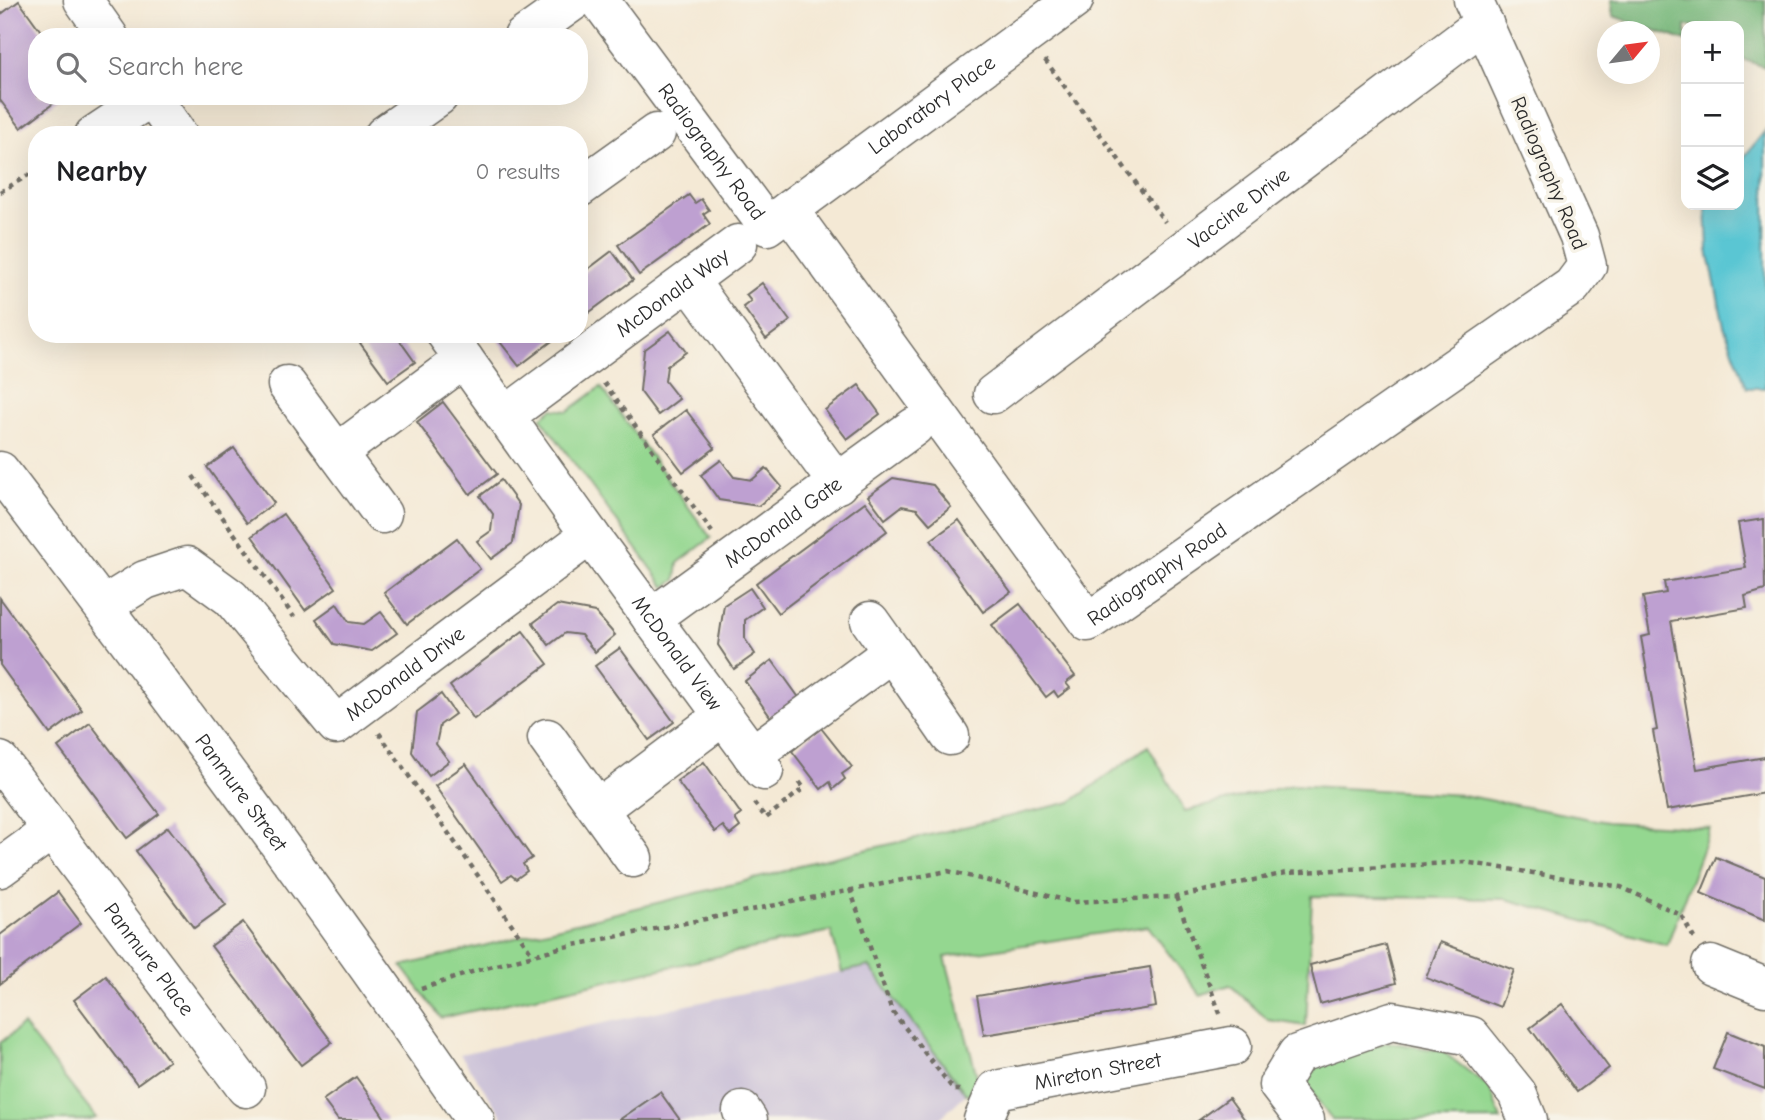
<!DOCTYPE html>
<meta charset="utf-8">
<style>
:root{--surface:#fff;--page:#f6f6f6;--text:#202124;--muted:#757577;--line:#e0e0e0}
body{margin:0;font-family:"Comic Neue",sans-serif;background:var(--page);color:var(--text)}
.controls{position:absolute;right:21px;top:21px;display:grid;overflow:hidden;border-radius:14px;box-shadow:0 7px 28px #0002}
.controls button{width:63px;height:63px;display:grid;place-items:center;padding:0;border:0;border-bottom:2px solid var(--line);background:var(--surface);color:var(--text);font:35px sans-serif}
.compass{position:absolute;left:1597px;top:21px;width:63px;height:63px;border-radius:50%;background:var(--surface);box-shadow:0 7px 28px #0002;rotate:61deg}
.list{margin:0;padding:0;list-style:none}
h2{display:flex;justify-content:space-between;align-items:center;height:91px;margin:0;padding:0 28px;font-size:30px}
h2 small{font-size:23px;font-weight:400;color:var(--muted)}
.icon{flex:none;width:38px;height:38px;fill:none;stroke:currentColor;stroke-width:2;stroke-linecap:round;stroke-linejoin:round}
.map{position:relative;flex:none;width:1765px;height:1120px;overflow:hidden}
.search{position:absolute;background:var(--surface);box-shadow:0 7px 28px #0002;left:28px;top:28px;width:560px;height:77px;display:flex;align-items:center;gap:18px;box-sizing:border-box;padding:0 24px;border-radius:28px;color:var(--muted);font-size:26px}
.panel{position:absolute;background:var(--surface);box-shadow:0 7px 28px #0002;left:28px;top:126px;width:560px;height:217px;border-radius:28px}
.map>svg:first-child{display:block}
.industrial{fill:#c9bfd7}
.green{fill:#94d790;stroke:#60815e;stroke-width:2}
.forest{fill:#77b87a;stroke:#517252;stroke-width:2}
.water{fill:#5ac6d3;stroke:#42787f;stroke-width:2}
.building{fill:#bea0d1}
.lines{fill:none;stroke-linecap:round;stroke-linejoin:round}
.minor-casing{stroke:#716e66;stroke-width:41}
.path{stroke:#716e66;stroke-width:4.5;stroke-dasharray:5 5;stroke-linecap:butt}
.minor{stroke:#fff;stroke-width:38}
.labels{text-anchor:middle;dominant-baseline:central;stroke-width:7;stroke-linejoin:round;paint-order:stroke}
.street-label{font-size:21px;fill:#2b2b2b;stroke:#f7f3e8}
</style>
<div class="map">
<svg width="1765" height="1120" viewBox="0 0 1765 1120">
<rect width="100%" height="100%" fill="#f7f3e8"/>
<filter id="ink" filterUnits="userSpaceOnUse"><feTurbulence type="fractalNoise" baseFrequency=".0143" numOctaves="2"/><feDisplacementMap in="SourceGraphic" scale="14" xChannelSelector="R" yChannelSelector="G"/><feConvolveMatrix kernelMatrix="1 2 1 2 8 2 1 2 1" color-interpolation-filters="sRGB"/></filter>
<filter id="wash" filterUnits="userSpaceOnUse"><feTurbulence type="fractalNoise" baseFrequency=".00686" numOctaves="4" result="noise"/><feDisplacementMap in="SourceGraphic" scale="28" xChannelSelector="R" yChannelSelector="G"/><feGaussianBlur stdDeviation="1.57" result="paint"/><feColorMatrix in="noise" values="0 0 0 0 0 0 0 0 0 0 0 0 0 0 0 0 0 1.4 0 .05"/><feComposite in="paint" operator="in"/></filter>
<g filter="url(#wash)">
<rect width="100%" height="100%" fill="#f4e9d5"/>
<path class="industrial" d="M869,966L966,1094L938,1120H505L460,1054Z"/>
<g class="green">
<path d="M601,387L711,538L678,563L676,580L665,587L541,418L552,409L568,411Z"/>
<path d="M1148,746L1185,811L1292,785L1462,795L1607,822L1710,828L1667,945L1506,899L1312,896L1306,1026L1268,1020L1230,985L1200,995L1148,926L945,957L982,1095L966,1094L869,966L842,972L831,931L441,1018L402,966L786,871L796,866L1071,802Z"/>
<path d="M23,1025L96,1118L88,1120H0V1043Z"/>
<path d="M1387,1042L1442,1051L1489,1087L1501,1120H1332L1306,1084L1314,1063Z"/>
</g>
<path class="forest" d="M1611,0H1765V67L1739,58V26H1686V41L1613,16Z"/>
<path class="water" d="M1765,131V388H1747L1724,326L1708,250L1706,205H1739V163Z"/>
<g id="blocks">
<g class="building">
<path d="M19,1L45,37H37V96H63L21,128L0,100V15Z"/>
<path d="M689,195L695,203L701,199L709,210L703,214L710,224L639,275L618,245Z"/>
<path d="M612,251L633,280L579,320V276Z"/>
<path d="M762,283L790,321L766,339L743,307L751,301L746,295Z"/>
<path d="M670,331L686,352L667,366L665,381L679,399L658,415L640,391L644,350Z"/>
<path d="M372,334H395L415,362L388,381L360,343Z"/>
<path d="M502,334H553L556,338L519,366L497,338Z"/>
<path d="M859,385L880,414L847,439L825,410Z"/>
<path d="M443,402L497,474L470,494L417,422Z"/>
<path d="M686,410L715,448L683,472L654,434Z"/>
<path d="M234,448L274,503L247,523L207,467Z"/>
<path d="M721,460L734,477L752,480L766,468L782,487L758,506L719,500L701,475Z"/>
<path d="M893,478L933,485L951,507L930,524L917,509L902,506L885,519L868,496Z"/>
<path d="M501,480L519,505L513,543L491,559L477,541L491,531L493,514L480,496Z"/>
<path d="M865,502L887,531L778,613L756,583Z"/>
<path d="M283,514L336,588L305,610L252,536Z"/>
<path d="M1764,519L1765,590L1745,596L1747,608L1671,621L1697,769L1765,757V793L1667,810L1653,731L1657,730L1641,637L1650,635L1643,597L1666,593L1664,582L1746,568L1738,523Z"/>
<path d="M959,520L1011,592L983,612L931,540Z"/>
<path d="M457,538L480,569L407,624L384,593Z"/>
<path d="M750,588L763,607L745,620V639L755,654L734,669L718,645L724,605Z"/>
<path d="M0,598L82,710L50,734L0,665Z"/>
<path d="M337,604L349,622L364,624L381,612L397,633L372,651L334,644L316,619Z"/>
<path d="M1020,604L1075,676L1066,683L1070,688L1058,697L1054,691L1046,697L992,625Z"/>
<path d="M557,605L595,612L615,635L595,652L581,635L565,633L549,645L533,623Z"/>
<path d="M523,631L548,664L474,719L450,686Z"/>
<path d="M620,648L674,722L649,740L595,666Z"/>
<path d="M772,660L800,699L772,719L745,681Z"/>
<path d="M441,694L455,714L440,725L436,744L449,761L429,776L412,752L417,712Z"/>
<path d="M90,723L159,814L127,838L58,747Z"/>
<path d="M821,728L852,767L842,774L845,779L833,789L830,782L821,789L792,751Z"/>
<path d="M704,762L741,814L735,819L740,827L730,835L723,826L715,832L677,781Z"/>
<path d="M466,764L532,858L523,864L527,871L516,879L511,875L502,881L435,786Z"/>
<path d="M168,827L226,905L194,928L136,851Z"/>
<path d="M1716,857L1765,877V920L1701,893Z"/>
<path d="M58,892L81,923L0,984V935Z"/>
<path d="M243,922L332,1042L301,1065L211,946Z"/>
<path d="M1440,942L1514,970L1500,1007L1426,978Z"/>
<path d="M1386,945L1396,983L1320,1004L1310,965Z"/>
<path d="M1150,967L1156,1007L984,1035L977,996Z"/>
<path d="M106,976L169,1061L137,1084L74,1000Z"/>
<path d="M1562,1004L1609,1068L1577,1092L1530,1028Z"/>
<path d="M1728,1032L1765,1047V1089L1713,1069Z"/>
<path d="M356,1077L376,1105L386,1120H338L323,1100Z"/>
<path d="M660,1092L680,1120H619Z"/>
<path d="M1229,1098L1245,1120H1199Z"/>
</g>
</g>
</g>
<g filter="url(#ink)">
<use href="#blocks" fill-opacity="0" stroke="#716e66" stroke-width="2"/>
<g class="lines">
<g class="minor-casing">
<g id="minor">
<path d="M83,0L109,37"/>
<path id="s1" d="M599,0L767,226L1074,0"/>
<path d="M523,37L575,0"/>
<path d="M151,96L178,135"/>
<path d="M94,135L151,97"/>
<path d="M384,135L439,96"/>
<path d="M579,188L656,133"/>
<path id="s2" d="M789,210L1088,622L1572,286L1587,266L1579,236L1473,0"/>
<path d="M690,282L838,484"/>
<path id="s3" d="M446,334L590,535L764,771"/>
<path d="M287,385L382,514"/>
<path id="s4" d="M993,394L1484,23"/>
<path id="s5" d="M505,416L738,244"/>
<path d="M337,453L464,359"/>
<path id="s6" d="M0,471C162,684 323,899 475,1120"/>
<path id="s7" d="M103,606L145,580L187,566L231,598L336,725L590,535"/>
<path id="s8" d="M651,618L914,427"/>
<path d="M870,621L892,652"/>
<path d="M547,738L633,858"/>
<path d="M752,755L892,652L950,736"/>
<path id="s9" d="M0,761L246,1088"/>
<path d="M599,809L723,716"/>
<path d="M0,868L52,830"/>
<path d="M1711,965L1765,987"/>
<path d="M742,1111L748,1120"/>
<path id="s10" d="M983,1120L996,1090L1232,1046"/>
<path d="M1305,1120L1278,1085L1297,1054L1392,1021L1471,1036L1517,1093L1528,1120"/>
</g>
</g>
<g class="path">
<path d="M1045,60L1165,222"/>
<path d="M0,192L37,170"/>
<path d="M604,383L712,532"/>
<path d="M193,476L294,617"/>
<path d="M379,733L533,955"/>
<path d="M754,803L766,818L804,788L797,779"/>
<path d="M850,889L892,1011L954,1090H961"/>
<path d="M1176,897L1221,1016"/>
<path d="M421,989L475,971L559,948L948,871L1073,902L1176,897L1286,873L1464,862L1621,887L1681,915L1694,938"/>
</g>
<use href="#minor" class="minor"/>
</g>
</g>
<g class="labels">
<g class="street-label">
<text stroke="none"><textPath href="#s1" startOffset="486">Laboratory Place</textPath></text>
<text stroke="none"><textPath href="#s1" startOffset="189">Radiography Road</textPath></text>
<text transform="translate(1549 173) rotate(67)">Radiography Road</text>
<text stroke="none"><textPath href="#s4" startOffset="308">Vaccine Drive</textPath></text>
<text stroke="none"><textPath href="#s5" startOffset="208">McDonald Way</textPath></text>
<text stroke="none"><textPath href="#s8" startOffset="163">McDonald Gate</textPath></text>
<text stroke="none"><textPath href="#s2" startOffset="593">Radiography Road</textPath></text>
<text stroke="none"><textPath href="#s3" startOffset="394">McDonald View</textPath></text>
<text stroke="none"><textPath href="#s7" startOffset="399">McDonald Drive</textPath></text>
<text stroke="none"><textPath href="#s6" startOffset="402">Panmure Street</textPath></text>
<text stroke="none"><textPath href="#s9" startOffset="248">Panmure Place</textPath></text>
<text stroke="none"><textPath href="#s10" startOffset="136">Mireton Street</textPath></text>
</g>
</g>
</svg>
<div class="controls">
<button>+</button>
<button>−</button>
<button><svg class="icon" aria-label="layers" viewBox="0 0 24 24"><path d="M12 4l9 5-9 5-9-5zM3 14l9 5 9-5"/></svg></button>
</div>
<svg class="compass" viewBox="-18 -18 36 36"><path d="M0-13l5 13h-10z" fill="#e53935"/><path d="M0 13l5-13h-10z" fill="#757577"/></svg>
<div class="search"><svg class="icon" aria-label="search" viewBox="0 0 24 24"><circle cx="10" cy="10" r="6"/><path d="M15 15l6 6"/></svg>Search here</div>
<section class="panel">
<h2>Nearby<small>0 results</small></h2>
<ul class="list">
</ul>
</section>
</div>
